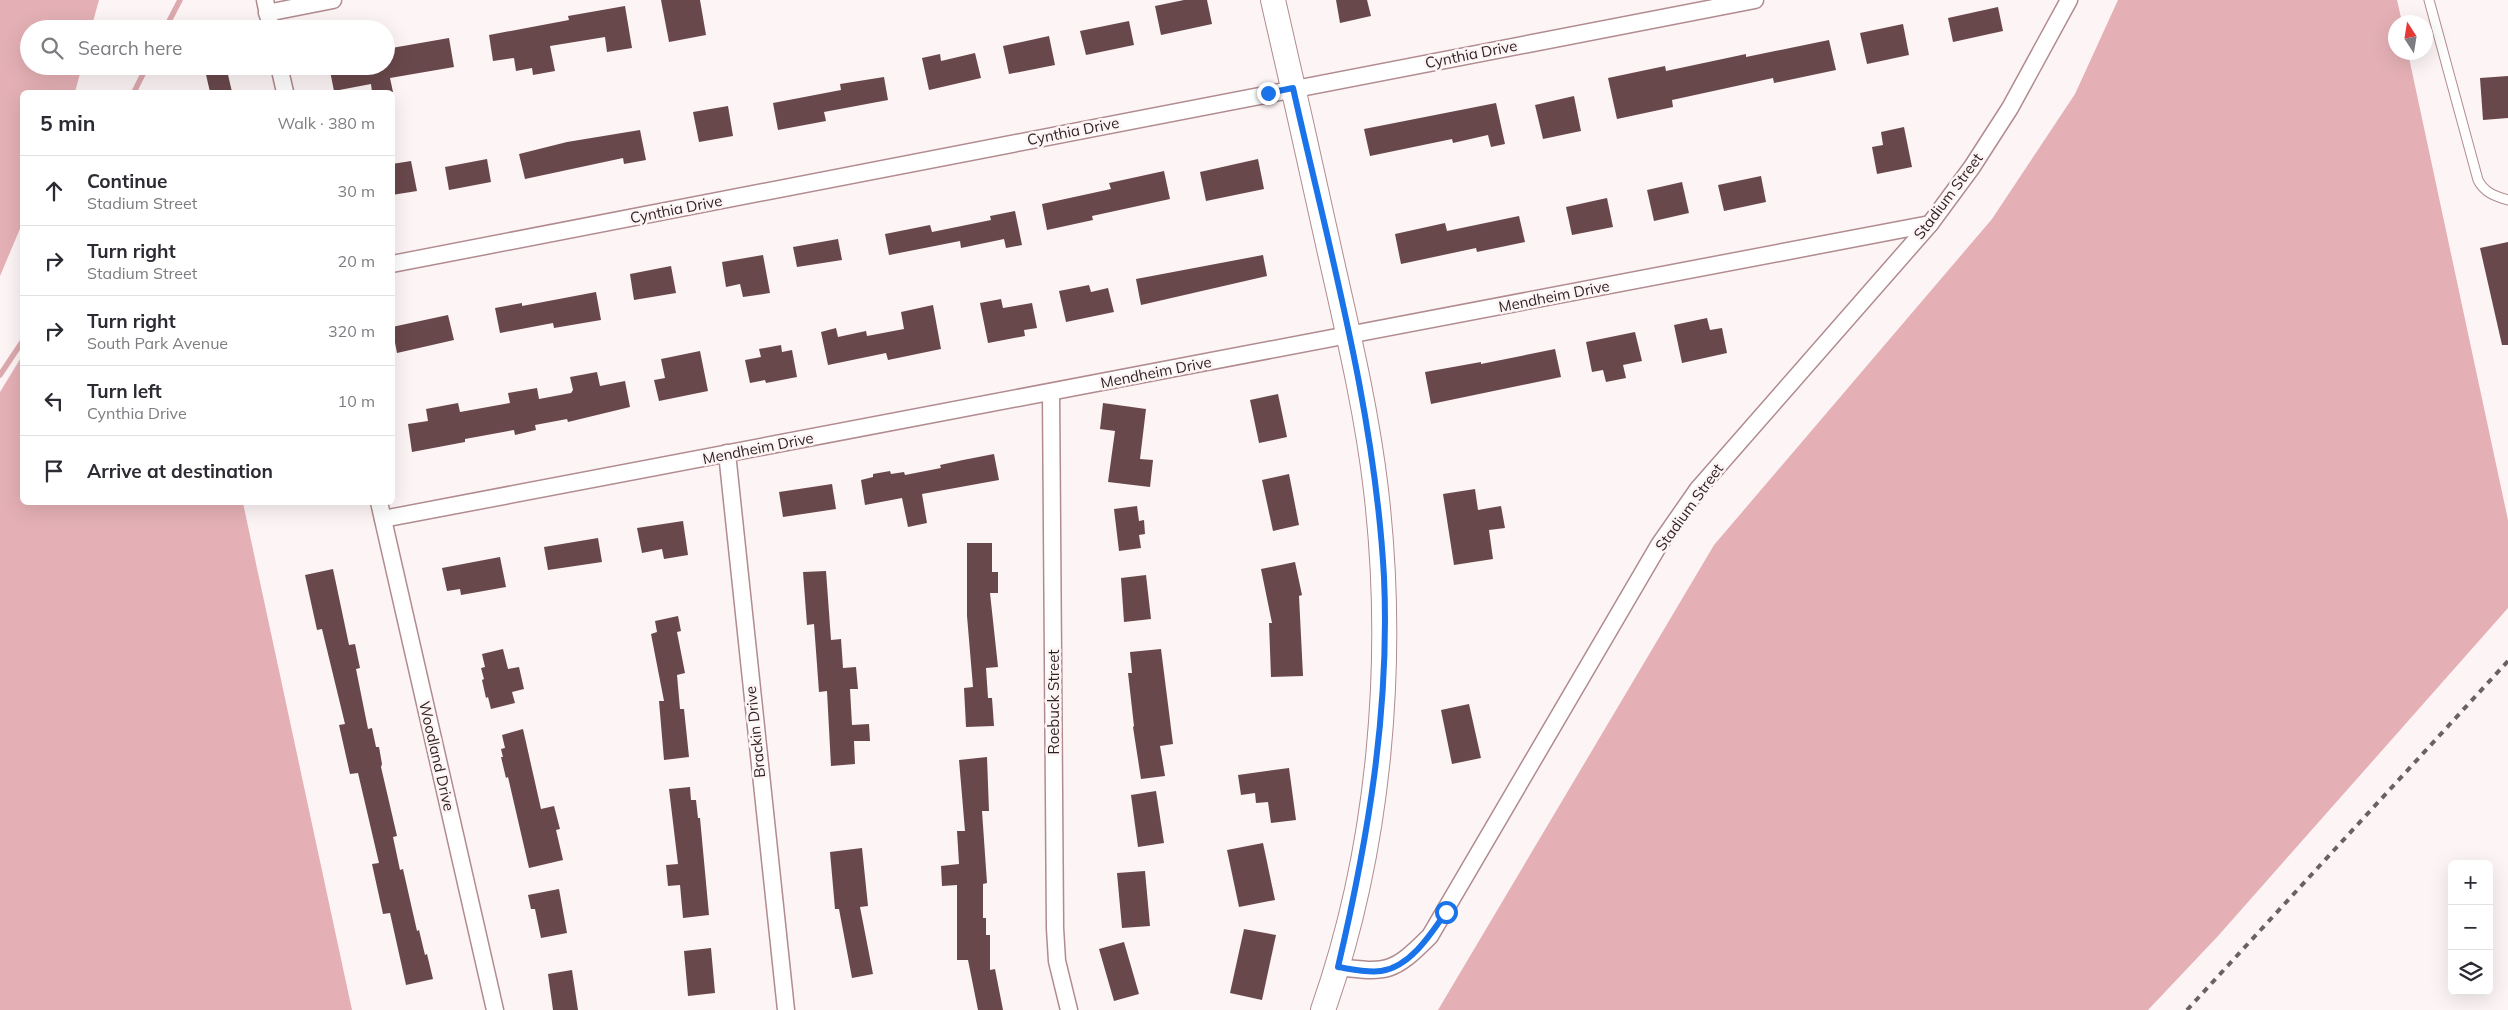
<!DOCTYPE html>
<meta charset="utf-8">
<style>
:root{--surface:#fff;--page:#f2f2f3;--text:#2b2b33;--muted:#7c7c81;--line:#e1e1e2}
body{margin:0;font-family:Mulish,sans-serif;background:var(--page);color:var(--text)}
.controls{position:absolute;right:15px;bottom:15px;display:grid;overflow:hidden;border-radius:8px;box-shadow:0 5px 20px #0002}
.controls button{width:45px;height:45px;display:grid;place-items:center;padding:0;border:0;border-bottom:1px solid var(--line);background:var(--surface);color:var(--text);font:25px sans-serif}
.compass{position:absolute;left:2388px;top:15px;width:45px;height:45px;border-radius:50%;background:var(--surface);box-shadow:0 5px 20px #0002;rotate:348deg}
.stop{position:absolute;width:15px;height:15px;margin:-11px;border:4px solid #1a73e8;border-radius:50%;background:#fff}
.stop.end{background:#1a73e8;border-color:#fff;box-shadow:0 1px 5px #0008}
.list{margin:0;padding:0;list-style:none}
h2{display:flex;justify-content:space-between;align-items:center;height:65px;margin:0;padding:0 20px;font-size:21px}
h2 small{font-size:16px;font-weight:400;color:var(--muted)}
.list li{display:grid;grid-template-columns:32px 1fr auto;gap:15px;align-items:center;box-sizing:border-box;height:70px;padding:0 20px;border-top:1px solid var(--line)}
.list b{display:block;font-size:19px;white-space:nowrap}
.list p{margin:0;font-size:16px;white-space:nowrap;color:var(--muted)}
.list em{font-size:16px;font-style:normal;color:var(--muted)}
.icon{flex:none;width:28px;height:28px;fill:none;stroke:currentColor;stroke-width:2;stroke-linecap:round;stroke-linejoin:round}
.map{position:relative;flex:none;width:2508px;height:1010px;overflow:hidden}
.search{position:absolute;background:var(--surface);box-shadow:0 5px 20px #0002;left:20px;top:20px;width:375px;height:55px;display:flex;align-items:center;gap:12px;box-sizing:border-box;padding:0 18px;border-radius:28px;color:var(--muted);font-size:19px}
.panel{position:absolute;background:var(--surface);box-shadow:0 5px 20px #0002;left:20px;top:90px;width:375px;height:415px;border-radius:8px}
.map>svg:first-child{display:block}
.forest{fill:#e4b0b5}
.lines{fill:none;stroke-linecap:round;stroke-linejoin:round}
.stream{stroke:#dca9ae;stroke-width:5.5}
.building{fill:#69484b}
.lane-casing{stroke:#b18b8f;stroke-width:11}
.street-casing{stroke:#b18b8f;stroke-width:19}
.secondary-casing{stroke:#b18b8f;stroke-width:26}
.lane{stroke:#fff;stroke-width:9}
.street{stroke:#fff;stroke-width:16}
.secondary{stroke:#fff;stroke-width:24}
.rail{stroke:#6d6061;stroke-width:4;stroke-dasharray:6 6;stroke-linecap:butt}
.route{stroke:#1a73e8;stroke-width:6}
.labels{text-anchor:middle;dominant-baseline:central;stroke-width:5;stroke-linejoin:round;paint-order:stroke}
.street-label{font-size:15px;fill:#2e1f21;stroke:#fdf4f5}
</style>
<div class="map">
<svg width="2508" height="1010" viewBox="0 0 2508 1010">
<rect width="100%" height="100%" fill="#fdf4f5"/>
<g class="forest">
<path d="M0,0H99L91,29H29V66H82L75,92H22V224L0,276Z"/>
<path d="M2118,0H2397L2402,22H2396V52L2408,53L2508,520V608L2218,936L2148,1010H1438L1714,545L1992,219L2075,94Z"/>
<path d="M22,356V502L243,503L352,1010H0V392Z"/>
</g>
<g class="lines">
<g class="stream">
<path d="M165,29L180,0"/>
<path d="M134,92L147,66"/>
<path d="M0,375L22,342"/>
</g>
</g>
<g class="building">
<path d="M661,0H700L706,35L669,42Z"/>
<path d="M1184,0H1207L1212,24L1161,35L1155,6Z"/>
<path d="M1336,0H1367L1371,16L1340,23Z"/>
<path d="M625,6L632,48L607,52L605,37L550,46L555,71L533,75L532,68L516,71L514,58L493,61L489,35L569,20L568,16Z"/>
<path d="M1998,7L2003,31L1953,42L1948,18Z"/>
<path d="M1129,21L1134,45L1086,55L1080,31Z"/>
<path d="M1903,24L1909,55L1867,64L1860,33Z"/>
<path d="M1049,36L1055,65L1009,74L1003,46Z"/>
<path d="M449,38L454,67L390,78L393,92H372L371,84L334,91L329,66H386V49Z"/>
<path d="M1829,40L1836,70L1774,83L1773,78L1672,100L1673,107L1617,119L1608,78L1665,66L1666,71L1746,54V57Z"/>
<path d="M975,53L981,78L929,90L922,58L940,54L941,61Z"/>
<path d="M204,66H226L232,92H210Z"/>
<path d="M2508,76V118L2483,120L2480,78Z"/>
<path d="M884,77L888,100L824,112L826,121L778,130L773,103L841,90L840,84Z"/>
<path d="M1574,96L1581,131L1543,139L1535,105Z"/>
<path d="M1496,103L1505,144L1491,147L1488,135L1453,143L1452,139L1370,156L1364,129Z"/>
<path d="M728,106L733,136L699,142L693,112Z"/>
<path d="M1904,127L1912,167L1877,174L1872,147L1883,145L1881,132Z"/>
<path d="M640,130L646,160L624,164L623,158L525,179L519,154L567,142Z"/>
<path d="M487,159L491,182L449,190L445,167Z"/>
<path d="M1258,159L1264,189L1206,201L1200,172Z"/>
<path d="M411,161L417,191L392,195V164Z"/>
<path d="M1164,171L1170,199L1092,216L1093,220L1047,230L1042,204L1111,189L1109,183Z"/>
<path d="M1761,176L1766,202L1724,211L1718,185Z"/>
<path d="M1682,182L1689,213L1654,221L1647,190Z"/>
<path d="M1607,198L1613,227L1572,235L1566,207Z"/>
<path d="M1015,211L1022,245L1006,248L1004,239L961,248L960,241L889,255L885,234L930,225L932,232L991,220L990,216Z"/>
<path d="M1519,216L1525,242L1477,252L1476,248L1401,264L1395,234L1445,223L1447,231Z"/>
<path d="M838,239L842,260L797,267L793,247Z"/>
<path d="M2508,242V345H2502L2480,248Z"/>
<path d="M763,255L770,293L743,297L740,284L726,287L722,262Z"/>
<path d="M1263,255L1267,276L1141,305L1136,279Z"/>
<path d="M671,266L676,293L634,300L630,274Z"/>
<path d="M1089,285L1091,292L1108,288L1114,312L1066,322L1059,291Z"/>
<path d="M596,292L601,320L554,328L553,323L500,333L495,308L522,303V306Z"/>
<path d="M1001,299L1003,308L1032,303L1037,328L1024,330L1025,336L988,343L980,303Z"/>
<path d="M933,305L941,349L888,360L886,353L828,365L821,332L836,328L838,337L866,331L867,336L904,329L901,312Z"/>
<path d="M448,315L454,340L397,353L392,327Z"/>
<path d="M1707,318L1710,330L1722,328L1727,353L1682,363L1674,325Z"/>
<path d="M1635,332L1642,361L1623,365L1626,378L1606,382L1603,370L1592,372L1586,342Z"/>
<path d="M781,345L782,352L792,350L797,377L766,383L765,380L750,383L745,360L761,357L759,349Z"/>
<path d="M1555,349L1561,377L1431,404L1425,372L1481,362V364Z"/>
<path d="M700,351L708,391L659,401L654,380L665,378L661,359Z"/>
<path d="M597,372L600,386L625,381L630,407L568,422L567,419L535,425L536,430L515,435L514,430L465,439V442L412,452L408,424L428,421L426,409L458,403L460,412L510,403L508,393L537,388L539,399L571,393L573,390L570,377Z"/>
<path d="M1278,394L1287,437L1259,443L1250,400Z"/>
<path d="M1103,403L1146,409L1140,459L1153,460L1150,487L1108,482L1115,431L1100,429Z"/>
<path d="M994,454L999,480L922,494L927,523L908,527L902,498L865,505L861,480L873,477V474L890,471L891,474L904,472L905,475L941,468L940,465L963,460Z"/>
<path d="M1289,474L1299,525L1273,531L1262,480Z"/>
<path d="M832,484L836,509L783,517L779,492Z"/>
<path d="M1475,489L1478,510L1501,506L1505,528L1489,530L1493,559L1454,565L1443,494Z"/>
<path d="M1137,506L1139,521L1144,520L1145,534L1139,535L1141,548L1119,551L1114,509Z"/>
<path d="M683,521L688,555L664,559L662,549L642,553L637,528Z"/>
<path d="M598,538L602,562L548,570L544,547Z"/>
<path d="M967,543H992V572H998V593H990L998,667L986,668L988,698H992L994,726L966,727L964,688L973,687L967,616Z"/>
<path d="M500,557L506,587L461,595L460,589L447,591L442,568Z"/>
<path d="M1295,562L1302,595L1299,596L1303,676L1271,677L1269,623H1272L1261,569Z"/>
<path d="M333,569L349,645L355,644L360,668L356,669L368,729L372,728L376,747H379L382,764L381,767L397,836L393,837L400,870L403,869L417,931L419,930L425,955L427,954L433,979L406,985L390,913L383,914L372,864L379,863L358,773L350,774L339,725L345,724L322,629L317,630L305,575Z"/>
<path d="M826,571L831,640L841,639L843,668L856,667L858,689H850L852,725L869,724L870,741H854L855,764L831,766L827,691L819,692L814,624L807,625L803,572Z"/>
<path d="M1146,575L1151,619L1124,622L1121,578Z"/>
<path d="M678,616L681,631L677,632L685,673L677,675L680,709H684L689,757L664,760L659,701H664L651,634L657,632L655,621Z"/>
<path d="M503,649L508,669L519,667L524,689L512,692L515,703L491,709L488,697L486,698L482,680L484,679L481,668L485,667L482,654Z"/>
<path d="M1161,649L1173,744L1160,746L1165,776L1141,779L1133,727L1134,726L1128,673H1132L1130,652Z"/>
<path d="M1469,704L1481,758L1452,764L1441,710Z"/>
<path d="M523,729L541,809L554,806L560,829L556,830L563,860L529,868L508,777L506,778L501,757H503L501,749L505,748L502,735Z"/>
<path d="M987,757L989,811H982L987,883L983,884V918H986V935H990V970L995,969L1003,1010H978L968,960H957V885L942,886L941,866L959,864L957,831H965L959,760Z"/>
<path d="M1289,768L1296,820L1271,823L1268,802L1256,803L1255,793L1241,795L1238,775Z"/>
<path d="M690,787L691,800H696L698,818H700L709,915L683,918L680,885L668,886L666,865L678,864L669,789Z"/>
<path d="M1156,791L1164,843L1138,847L1131,795Z"/>
<path d="M1263,843L1275,900L1239,907L1227,850Z"/>
<path d="M862,848L868,906L860,907L873,974L852,978L839,909H835L830,852Z"/>
<path d="M1145,871L1150,926L1122,928L1117,873Z"/>
<path d="M559,889L567,933L541,938L535,909H531L528,895Z"/>
<path d="M1244,929L1276,935L1262,1000L1230,993Z"/>
<path d="M1124,942L1139,994L1114,1001L1099,949Z"/>
<path d="M711,948L715,993L688,996L684,951Z"/>
<path d="M572,970L578,1010H553L548,974Z"/>
</g>
<g class="lines">
<g class="lane-casing">
<path id="lane" d="M2429,0L2478,180C2484,192 2494,196 2508,200"/>
</g>
<g class="street-casing">
<g id="street">
<path d="M265,0L271,29"/>
<path d="M267,13L333,0"/>
<path d="M279,66L285,92"/>
<path d="M392,264L1755,0"/>
<path d="M1051,392L1055,928L1057,961L1069,1010"/>
<path d="M727,453L786,1010"/>
<path d="M379,502L495,1010"/>
<path d="M383,519L1930,224"/>
<path d="M1338,967C1388,973 1393,973 1430,936L1659,545L1698,489L1930,224L1972,167L2010,108L2069,0"/>
</g>
</g>
<g class="secondary-casing">
<path id="secondary" d="M1273,0C1293,87 1313,175 1332,262C1349,337 1367,413 1376,490C1396,661 1380,848 1323,1010"/>
</g>
<use href="#lane" class="lane"/>
<use href="#street" class="street"/>
<use href="#secondary" class="secondary"/>
<path class="rail" d="M2187,1010L2508,661"/>
</g>
<g class="lines">
<path class="route" d="M1268,93L1293,88C1329,249 1375,411 1384,577C1390,709 1368,839 1338,967C1351,969 1367,973 1381,971C1410,967 1431,934 1446,912"/>
</g>
<g class="labels">
<g class="street-label">
<text transform="translate(1471 54) rotate(-11)">Cynthia Drive</text>
<text transform="translate(1073 131) rotate(-11)">Cynthia Drive</text>
<text transform="translate(1948 196) rotate(-53)">Stadium Street</text>
<text transform="translate(676 209) rotate(-11)">Cynthia Drive</text>
<text transform="translate(1554 296) rotate(-11)">Mendheim Drive</text>
<text transform="translate(1156 372) rotate(-11)">Mendheim Drive</text>
<text transform="translate(758 448) rotate(-11)">Mendheim Drive</text>
<text transform="translate(1689 507) rotate(-54)">Stadium Street</text>
<text transform="translate(1053 702) rotate(-90)">Roebuck Street</text>
<text transform="translate(755 732) rotate(-96)">Brackin Drive</text>
<text transform="translate(437 756) rotate(77)">Woodland Drive</text>
</g>
</g>
</svg>
<div class="controls">
<button>+</button>
<button>−</button>
<button><svg class="icon" aria-label="layers" viewBox="0 0 24 24"><path d="M12 4l9 5-9 5-9-5zM3 14l9 5 9-5"/></svg></button>
</div>
<svg class="compass" viewBox="-18 -18 36 36"><path d="M0-13l5 13h-10z" fill="#e53935"/><path d="M0 13l5-13h-10z" fill="#7c7c81"/></svg>
<div class="stop" style="left:1446px;top:912px"></div>
<div class="stop end" style="left:1268px;top:93px"></div>
<div class="search"><svg class="icon" aria-label="search" viewBox="0 0 24 24"><circle cx="10" cy="10" r="6"/><path d="M15 15l6 6"/></svg>Search here</div>
<section class="panel">
<h2>5 min<small>Walk · 380 m</small></h2>
<ul class="list">
<li><svg class="icon" aria-label="ahead" viewBox="0 0 24 24"><path d="M12 20V5M6 11l6-6 6 6"/></svg><div><b>Continue</b><p>Stadium Street</p></div><em>30 m</em></li>
<li><svg class="icon" aria-label="right" viewBox="0 0 24 24"><path d="M7 20v-9h11M14 6l5 5-5 5"/></svg><div><b>Turn right</b><p>Stadium Street</p></div><em>20 m</em></li>
<li><svg class="icon" aria-label="right" viewBox="0 0 24 24"><path d="M7 20v-9h11M14 6l5 5-5 5"/></svg><div><b>Turn right</b><p>South Park Avenue</p></div><em>320 m</em></li>
<li><svg class="icon" aria-label="left" viewBox="0 0 24 24"><path d="M17 20v-9H6M10 6l-5 5 5 5"/></svg><div><b>Turn left</b><p>Cynthia Drive</p></div><em>10 m</em></li>
<li><svg class="icon" aria-label="arrive" viewBox="0 0 24 24"><path d="M6 21V4h12l-3 4 3 4H6"/></svg><div><b>Arrive at destination</b></div></li>
</ul>
</section>
</div>
